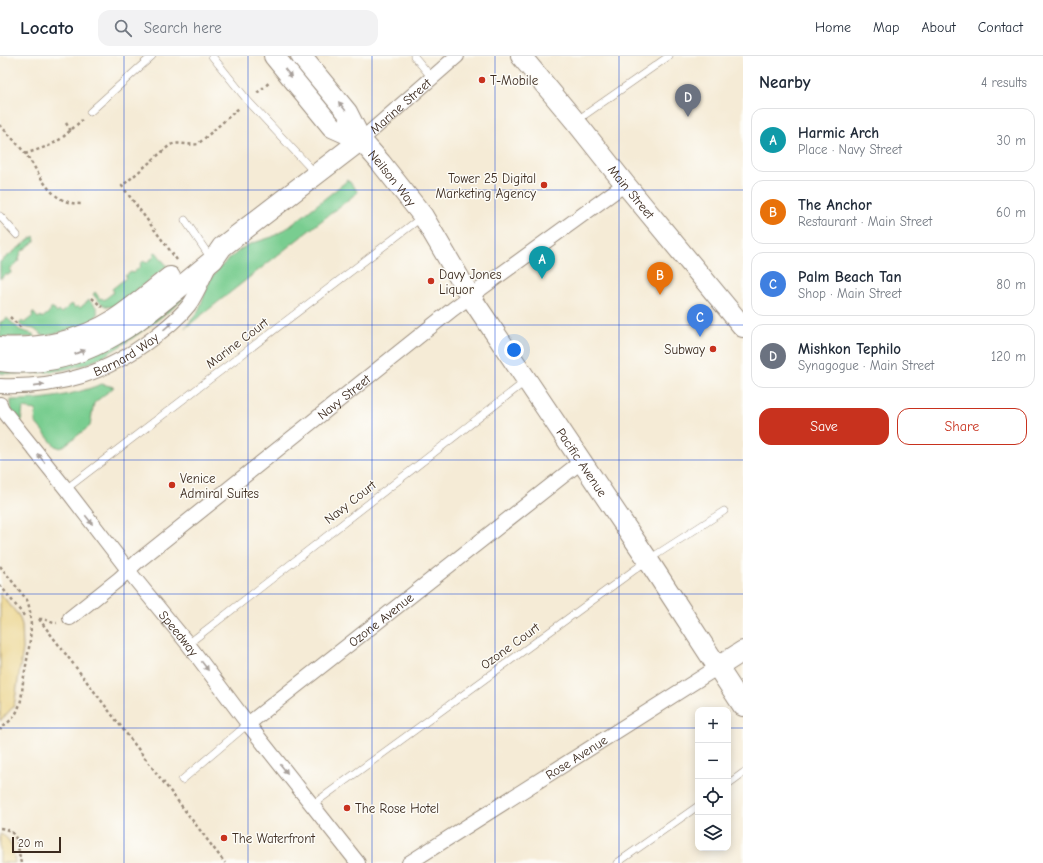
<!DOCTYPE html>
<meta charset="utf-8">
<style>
:root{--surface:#fff;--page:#f2f2f3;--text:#1f2937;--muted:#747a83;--line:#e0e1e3;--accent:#c8321e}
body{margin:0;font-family:"Comic Neue",sans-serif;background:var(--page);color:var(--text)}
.controls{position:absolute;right:12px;bottom:12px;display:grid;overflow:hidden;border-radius:8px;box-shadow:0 2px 10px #0003}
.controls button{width:36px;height:36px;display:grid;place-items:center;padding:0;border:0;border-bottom:1px solid var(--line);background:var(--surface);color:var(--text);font:20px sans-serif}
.scale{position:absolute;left:12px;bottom:10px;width:49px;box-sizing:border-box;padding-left:4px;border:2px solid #3b2a1e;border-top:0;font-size:11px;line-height:14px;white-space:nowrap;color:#3b2a1e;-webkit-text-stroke:3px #fdfcf7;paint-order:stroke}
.you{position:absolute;left:514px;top:294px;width:14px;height:14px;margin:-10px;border:3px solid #fff;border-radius:50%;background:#1a73e8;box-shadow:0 0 0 6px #1a73e833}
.badge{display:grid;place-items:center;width:26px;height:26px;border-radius:50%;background:var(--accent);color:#fff;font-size:13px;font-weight:700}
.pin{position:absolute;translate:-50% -33px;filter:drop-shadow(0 1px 2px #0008)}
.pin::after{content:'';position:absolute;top:21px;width:14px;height:12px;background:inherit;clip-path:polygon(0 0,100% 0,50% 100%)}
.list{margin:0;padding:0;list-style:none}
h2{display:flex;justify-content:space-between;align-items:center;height:52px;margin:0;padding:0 16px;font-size:17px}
h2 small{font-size:13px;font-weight:400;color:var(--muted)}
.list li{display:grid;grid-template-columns:26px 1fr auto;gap:12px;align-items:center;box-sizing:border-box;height:64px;margin:0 8px 8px;padding:0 8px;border:1px solid var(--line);border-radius:12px}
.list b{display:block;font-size:15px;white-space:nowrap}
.list p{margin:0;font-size:13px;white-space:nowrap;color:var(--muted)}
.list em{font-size:13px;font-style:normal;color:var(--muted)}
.actions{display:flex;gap:8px;padding:12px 16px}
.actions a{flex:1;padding:9px 0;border:1px solid var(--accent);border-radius:12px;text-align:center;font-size:14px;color:var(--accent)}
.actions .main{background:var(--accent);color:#fff}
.icon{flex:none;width:22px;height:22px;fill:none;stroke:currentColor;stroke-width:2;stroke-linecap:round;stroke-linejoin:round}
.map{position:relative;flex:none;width:743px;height:807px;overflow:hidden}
header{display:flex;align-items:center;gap:24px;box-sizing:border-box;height:56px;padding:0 20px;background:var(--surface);border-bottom:1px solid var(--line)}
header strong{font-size:19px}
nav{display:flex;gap:22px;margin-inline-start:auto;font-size:14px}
.search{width:280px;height:36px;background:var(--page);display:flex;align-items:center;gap:10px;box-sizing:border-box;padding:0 14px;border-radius:12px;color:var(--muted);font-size:15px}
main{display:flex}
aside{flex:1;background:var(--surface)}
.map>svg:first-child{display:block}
.green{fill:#79cd90;stroke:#5a7c57}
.sand{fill:#eeda9e;stroke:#94825e}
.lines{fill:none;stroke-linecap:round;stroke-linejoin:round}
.lane-casing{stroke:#988a7a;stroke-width:8}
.street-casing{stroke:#988a7a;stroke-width:16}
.secondary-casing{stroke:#988a7a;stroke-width:22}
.path{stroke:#988a7a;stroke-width:2.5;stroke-dasharray:3 3;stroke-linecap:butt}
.lane{stroke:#fff;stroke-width:7}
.street{stroke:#fff;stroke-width:14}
.secondary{stroke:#fff;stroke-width:20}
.oneway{fill:#a79f9a}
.grid{fill:none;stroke:#1d4ed8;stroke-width:1;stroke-opacity:0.55}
.poi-dot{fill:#c8321e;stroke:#fdfcf7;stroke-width:1.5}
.labels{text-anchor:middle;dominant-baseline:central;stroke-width:3;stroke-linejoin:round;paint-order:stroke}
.poi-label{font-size:13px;fill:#3b2a1e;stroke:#fdfcf7;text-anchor:start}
.street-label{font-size:13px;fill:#3b2a1e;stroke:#fdfcf7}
</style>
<header>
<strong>Locato</strong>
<div class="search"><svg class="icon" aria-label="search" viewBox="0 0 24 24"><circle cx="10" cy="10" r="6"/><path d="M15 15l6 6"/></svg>Search here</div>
<nav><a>Home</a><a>Map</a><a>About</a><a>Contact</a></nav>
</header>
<main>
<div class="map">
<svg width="743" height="807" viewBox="0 0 743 807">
<rect width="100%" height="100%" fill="#fdfcf7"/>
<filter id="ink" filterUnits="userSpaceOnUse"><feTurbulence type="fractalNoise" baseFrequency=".025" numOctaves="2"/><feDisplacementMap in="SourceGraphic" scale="8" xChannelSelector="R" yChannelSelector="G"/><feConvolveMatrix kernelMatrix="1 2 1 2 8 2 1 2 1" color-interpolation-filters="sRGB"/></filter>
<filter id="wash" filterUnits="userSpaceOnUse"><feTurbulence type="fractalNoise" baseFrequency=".012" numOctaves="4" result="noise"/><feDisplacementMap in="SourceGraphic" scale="16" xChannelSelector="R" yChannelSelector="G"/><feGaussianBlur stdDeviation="0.9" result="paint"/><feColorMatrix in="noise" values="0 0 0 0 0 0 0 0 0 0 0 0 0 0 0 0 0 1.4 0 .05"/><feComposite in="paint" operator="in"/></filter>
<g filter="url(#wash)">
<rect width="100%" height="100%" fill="#f5ebd6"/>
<g class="green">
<path d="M348,124L358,136L185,272L198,256L210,224L218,213L228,204L241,193L250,188L272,181L289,171Z"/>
<path d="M34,180L35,185L21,196L18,206L10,213L11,217L8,219L6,218L0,223V206Z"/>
<path d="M156,196L167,210L118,249C106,254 100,248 93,238L95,236L100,243L102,242L104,244L114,236L112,233L126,222L125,220L131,216L133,217L141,210L140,208L144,205L146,207L155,200L153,198Z"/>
<path d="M190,235C180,248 166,257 153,267C137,279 120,291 102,301C77,315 28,320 0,317V311Z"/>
<path d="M89,244L97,252C97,255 98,258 96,261C90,270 55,278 43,280L34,273L23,271L19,268L22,265L24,267L33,260L32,258L33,256L38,262L41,260L42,262L51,255L50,253L52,251L57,257L59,255L61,257L72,248L75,252L78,250L80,252Z"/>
<path d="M7,262L20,274L33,278L34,281H0V266H1Z"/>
<path d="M102,328L114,331L94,347L90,370L61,392L55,390L35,366L36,354L23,352L21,366L11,353V344C45,344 70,340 102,328Z"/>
</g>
<g class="sand">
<path d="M0,537L19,560L22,569L23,593L14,650L0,665Z"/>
<path d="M0,778C13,783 12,795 15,807H0Z"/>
</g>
</g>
<g filter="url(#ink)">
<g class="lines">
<g class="lane-casing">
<g id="lane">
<path d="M212,0L248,45L316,118"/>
<path d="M414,0L432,22"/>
<path d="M90,56L152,0"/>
<path d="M576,65L669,0"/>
<path d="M0,160L17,179"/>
<path d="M185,164L212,204"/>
<path d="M66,433L422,161"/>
<path d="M188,588L526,325"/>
<path d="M182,724L248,668"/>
<path d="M728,728L743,717"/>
<path d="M312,749L648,504L724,455"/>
<path d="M617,807L698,750"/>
</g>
</g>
<g class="street-casing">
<g id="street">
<path id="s1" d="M361,84L457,0"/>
<path id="s2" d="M0,330C59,332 106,318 153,282C166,272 179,262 189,249C197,238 202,224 209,211"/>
<path id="s3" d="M0,348L2,353L66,433L135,523L188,588L248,668L358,807"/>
<path id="s4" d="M70,562L119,523L137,506L453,253L625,128"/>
<path id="s5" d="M248,668L582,405"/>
<path id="s6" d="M409,807L718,611"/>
</g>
</g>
<g class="secondary-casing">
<g id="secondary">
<path d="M274,0L332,71L361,84"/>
<path id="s7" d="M301,0L347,56L361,84L381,107L423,160L470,240L648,504L743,650"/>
<path id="s8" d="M521,0L575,65L625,128L743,271"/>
<path d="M0,291C39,294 81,285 114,264C134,251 152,235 170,221"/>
<path d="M0,305C89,317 150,255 213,204L222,191L361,84"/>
<path d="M718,611L743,595"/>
</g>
</g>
<g class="path">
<path d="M257,37L270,26"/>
<path d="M66,67L71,75"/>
<path d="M0,69C9,79 19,89 27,100C43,122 50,148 82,148"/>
<path d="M25,98L51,89L62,82L82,64"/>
<path d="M177,204L122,130L170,89C179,85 188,90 198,88L239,52"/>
<path d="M92,242L102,251"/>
<path d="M10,261L22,273"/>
<path d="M0,510L27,544C36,567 27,602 23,626C22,635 22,645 18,653C15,662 6,668 0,674"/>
<path d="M0,529L25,561"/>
<path d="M39,563L225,807"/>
<path d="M39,563C47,562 50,568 57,567"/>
<path d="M0,772C20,774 17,791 21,807"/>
</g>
<use href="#lane" class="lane"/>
<use href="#street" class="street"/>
<use href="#secondary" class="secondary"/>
</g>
<defs><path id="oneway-solid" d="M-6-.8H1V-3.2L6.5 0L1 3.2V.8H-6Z"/></defs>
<g class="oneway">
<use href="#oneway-solid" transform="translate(288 17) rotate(51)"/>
<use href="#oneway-solid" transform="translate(342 50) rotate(-129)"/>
<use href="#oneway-solid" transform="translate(168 270) rotate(-41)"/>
<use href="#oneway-solid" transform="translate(80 296) rotate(-21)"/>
<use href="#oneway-solid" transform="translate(39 329) rotate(-6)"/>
<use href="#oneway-solid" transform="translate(41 402) rotate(-129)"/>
<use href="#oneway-solid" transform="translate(89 464) rotate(52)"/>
<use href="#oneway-solid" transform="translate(205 610) rotate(53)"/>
<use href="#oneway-solid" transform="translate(284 713) rotate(52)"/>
</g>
</g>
<path class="grid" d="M124,0V807M248,0V807M372,0V807M495,0V807M619,0V807M0,134H743M0,269H743M0,404H743M0,538H743M0,672H698M728,672H743"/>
<g class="poi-dot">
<circle cx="482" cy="24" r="4"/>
<circle cx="544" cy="129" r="4"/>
<circle cx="431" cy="225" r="4"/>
<circle cx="713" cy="293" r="4"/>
<circle cx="172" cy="429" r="4"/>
<circle cx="347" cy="752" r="4"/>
<circle cx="224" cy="782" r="4"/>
</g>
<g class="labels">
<g class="poi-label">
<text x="490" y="24">T-Mobile</text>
<text x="536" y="122" text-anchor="end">Tower 25 Digital<tspan x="536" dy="15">Marketing Agency</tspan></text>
<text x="439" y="218">Davy Jones<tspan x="439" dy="15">Liquor</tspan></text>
<text x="705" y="293" text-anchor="end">Subway</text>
<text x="180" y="422">Venice<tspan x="180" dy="15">Admiral Suites</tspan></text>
<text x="355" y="752">The Rose Hotel</text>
<text x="232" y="782">The Waterfront</text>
</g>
<g class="street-label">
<text stroke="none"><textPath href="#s1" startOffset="52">Marine Street</textPath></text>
<text stroke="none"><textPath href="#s7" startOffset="153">Neilson Way</textPath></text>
<text stroke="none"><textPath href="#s8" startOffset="175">Main Street</textPath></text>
<text transform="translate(237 287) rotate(-37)">Marine Court</text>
<text stroke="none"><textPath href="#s2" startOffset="132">Barnard Way</textPath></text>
<text stroke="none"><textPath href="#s4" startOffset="352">Navy Street</textPath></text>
<text stroke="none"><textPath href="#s7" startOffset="495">Pacific Avenue</textPath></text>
<text transform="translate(350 446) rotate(-38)">Navy Court</text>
<text stroke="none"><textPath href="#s5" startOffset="169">Ozone Avenue</textPath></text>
<text stroke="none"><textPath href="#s3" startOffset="291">Speedway</textPath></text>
<text transform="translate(510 590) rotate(-36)">Ozone Court</text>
<text stroke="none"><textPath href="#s6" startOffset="198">Rose Avenue</textPath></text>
</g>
</g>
</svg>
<div class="controls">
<button>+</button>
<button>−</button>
<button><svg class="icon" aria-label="locate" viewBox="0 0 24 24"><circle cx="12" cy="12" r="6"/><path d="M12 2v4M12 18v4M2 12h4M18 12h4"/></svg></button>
<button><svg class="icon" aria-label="layers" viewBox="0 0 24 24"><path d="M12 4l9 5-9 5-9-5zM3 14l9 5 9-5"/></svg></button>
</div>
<div class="scale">20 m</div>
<div class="you"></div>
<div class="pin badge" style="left:542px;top:223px;background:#0f9aa8">A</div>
<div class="pin badge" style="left:660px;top:239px;background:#e8710a">B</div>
<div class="pin badge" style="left:700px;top:281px;background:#3f7fe0">C</div>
<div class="pin badge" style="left:688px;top:61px;background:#6b7280">D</div>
</div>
<aside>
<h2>Nearby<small>4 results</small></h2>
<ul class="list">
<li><span class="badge" style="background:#0f9aa8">A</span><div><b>Harmic Arch</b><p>Place · Navy Street</p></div><em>30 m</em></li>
<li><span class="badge" style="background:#e8710a">B</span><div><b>The Anchor</b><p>Restaurant · Main Street</p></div><em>60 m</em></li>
<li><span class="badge" style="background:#3f7fe0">C</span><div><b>Palm Beach Tan</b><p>Shop · Main Street</p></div><em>80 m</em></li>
<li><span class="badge" style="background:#6b7280">D</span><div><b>Mishkon Tephilo</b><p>Synagogue · Main Street</p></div><em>120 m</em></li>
</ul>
<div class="actions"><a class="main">Save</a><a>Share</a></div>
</aside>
</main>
